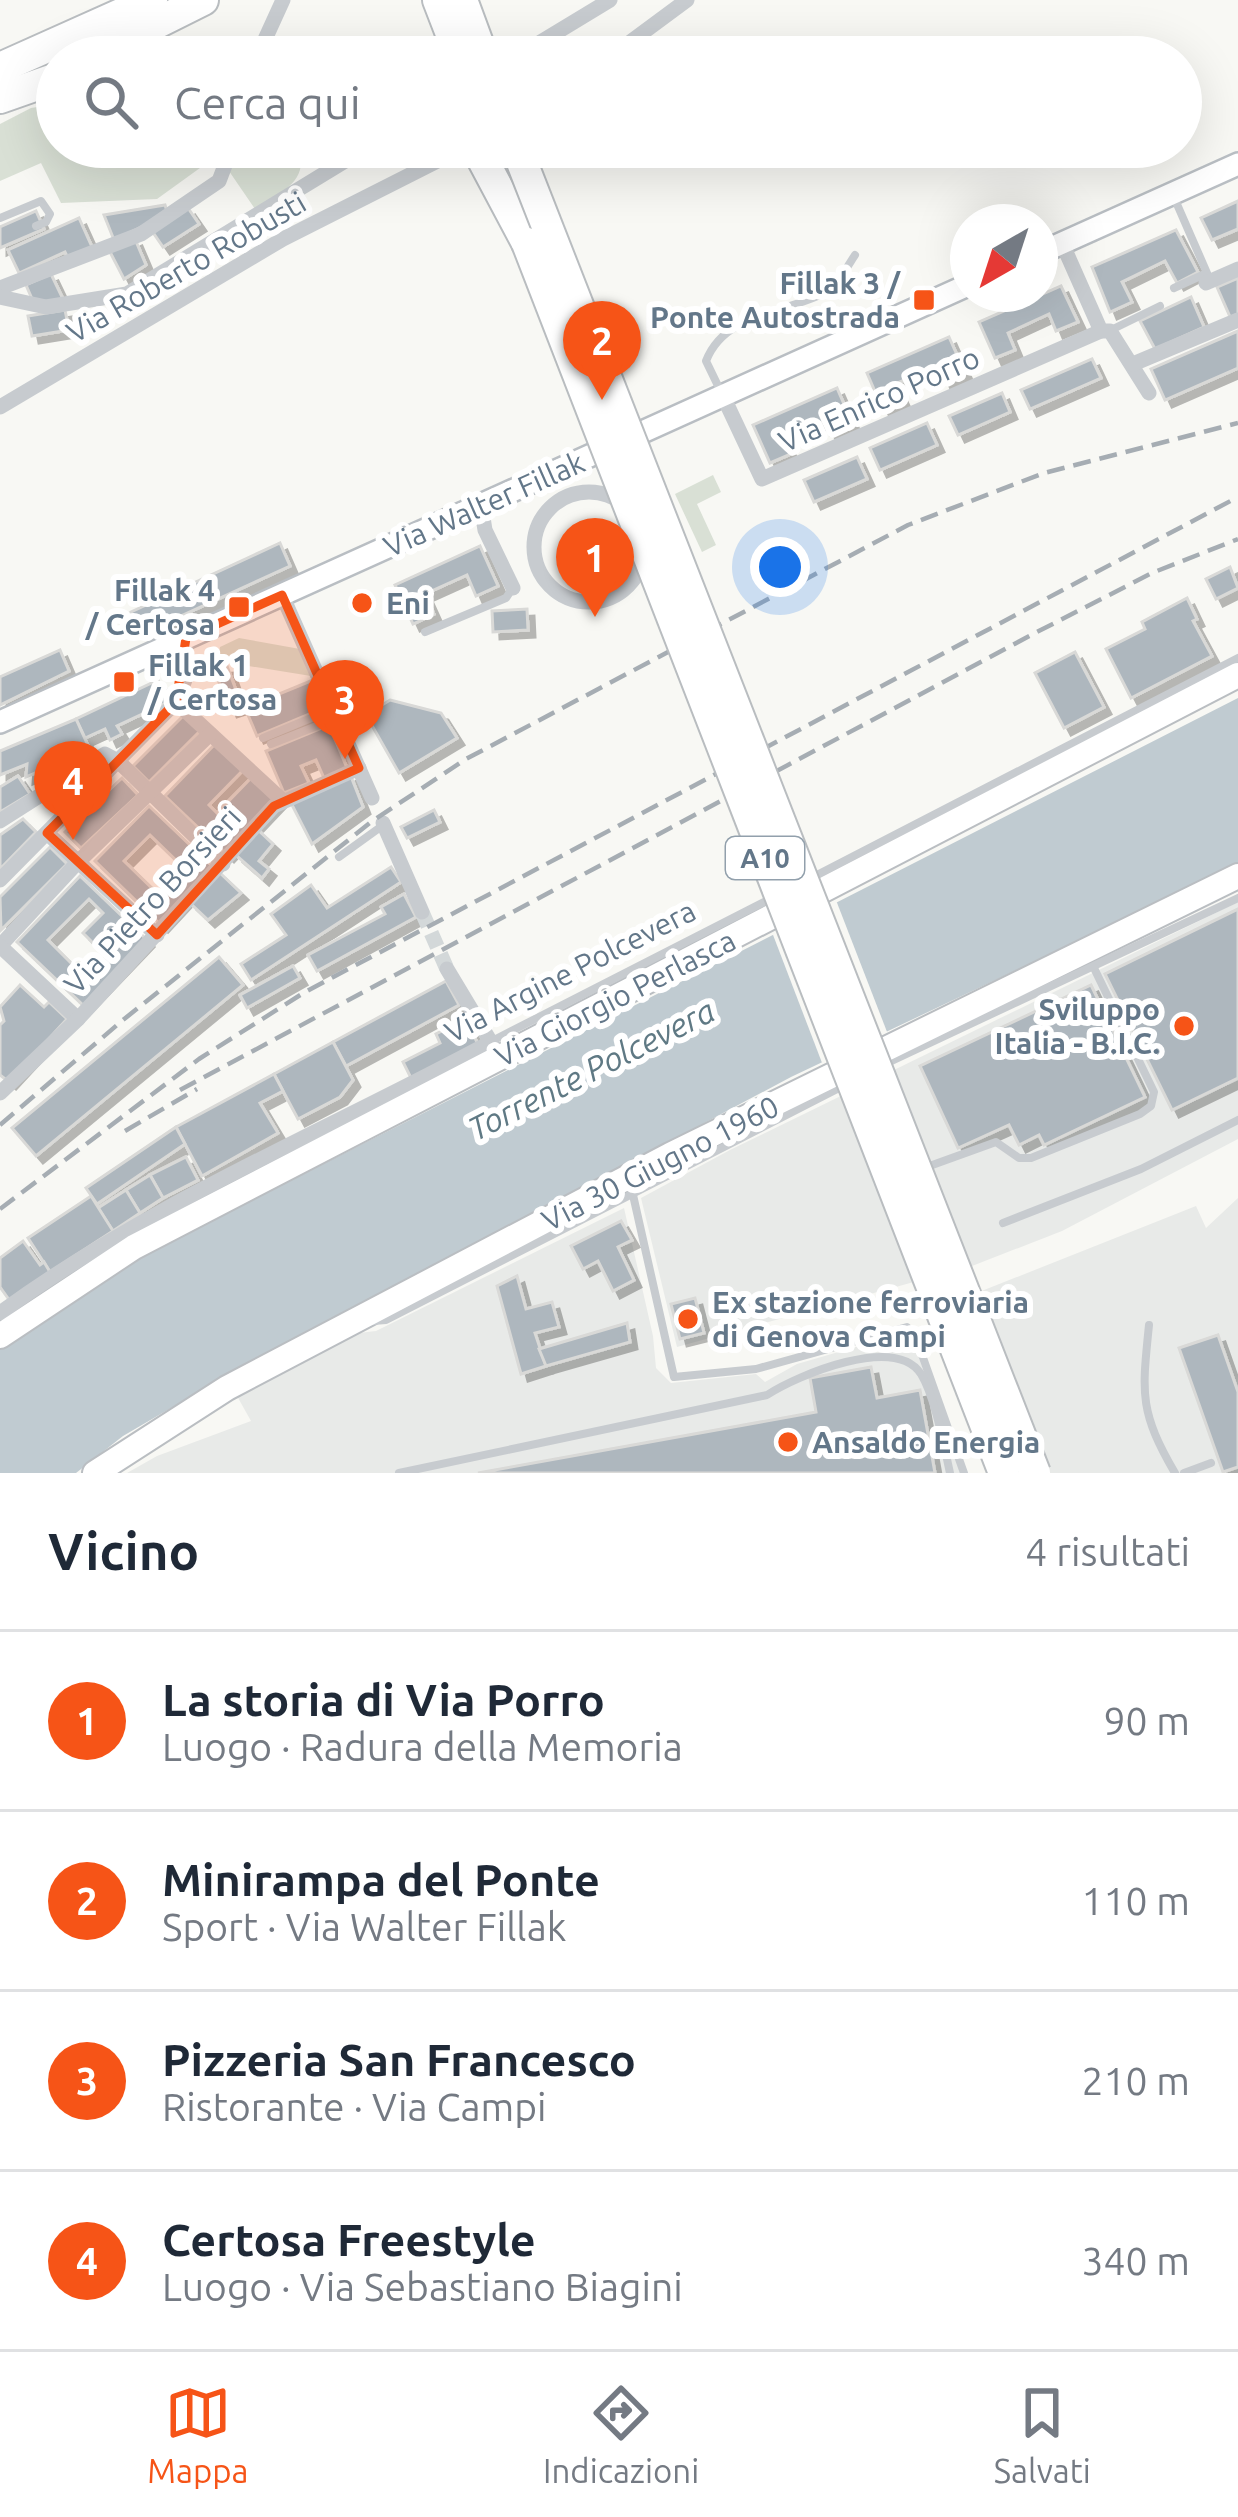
<!DOCTYPE html>
<html lang="it">
<meta charset="utf-8">
<style>
:root{--surface:#fff;--page:#f2f2f3;--text:#1f2937;--muted:#747a83;--line:#e0e1e3;--accent:#f65417}
body{margin:0;font-family:Ubuntu,sans-serif;background:var(--page);color:var(--text)}
.compass{position:absolute;left:950px;top:204px;width:108px;height:108px;border-radius:50%;background:var(--surface);box-shadow:0 12px 48px #0002;rotate:219deg}
.you{position:absolute;left:780px;top:567px;width:42px;height:42px;margin:-30px;border:9px solid #fff;border-radius:50%;background:#1a73e8;box-shadow:0 0 0 18px #1a73e833}
.badge{display:grid;place-items:center;width:78px;height:78px;border-radius:50%;background:var(--accent);color:#fff;font-size:39px;font-weight:700}
.pin{position:absolute;translate:-50% -99px;filter:drop-shadow(0 3px 6px #0008)}
.pin::after{content:'';position:absolute;top:63px;width:42px;height:36px;background:inherit;clip-path:polygon(0 0,100% 0,50% 100%)}
.list{margin:0;padding:0;list-style:none}
h2{display:flex;justify-content:space-between;align-items:center;height:156px;margin:0;padding:0 48px;font-size:51px}
h2 small{font-size:39px;font-weight:400;color:var(--muted)}
.list li{display:grid;grid-template-columns:78px 1fr auto;gap:36px;align-items:center;box-sizing:border-box;height:180px;padding:0 48px;border-top:3px solid var(--line)}
.list b{display:block;font-size:45px;white-space:nowrap}
.list p{margin:0;font-size:39px;white-space:nowrap;color:var(--muted)}
.list em{font-size:39px;font-style:normal;color:var(--muted)}
.icon{flex:none;width:66px;height:66px;fill:none;stroke:currentColor;stroke-width:2;stroke-linecap:round;stroke-linejoin:round}
.map{position:relative;flex:none;width:1238px;height:1473px;overflow:hidden}
.search{position:absolute;background:var(--surface);box-shadow:0 12px 48px #0002;left:36px;right:36px;top:36px;height:132px;display:flex;align-items:center;gap:30px;box-sizing:border-box;padding:0 42px;border-radius:66px;color:var(--muted);font-size:45px}
.sheet{height:876px;background:var(--surface)}
nav{display:flex;justify-content:space-around;align-items:center;box-sizing:border-box;height:168px;border-top:3px solid var(--line);background:var(--surface);font-size:33px;color:var(--muted)}
nav a{display:grid;justify-items:center;gap:6px}
nav .on{color:var(--accent)}
.map>svg:first-child{display:block}
.built{fill:#e8eae8}
.green{fill:#d9e0d5}
.water{fill:#c0cbd1}
.pier{fill:#f8f8f4}
.building{fill:#aeb7be;stroke:#d9d9d7;stroke-width:3;fill-rule:evenodd;filter:url(#shadow)}
.lines{fill:none;stroke-linecap:round;stroke-linejoin:round}
.street-tunnel{stroke:#d3d8d9;stroke-width:15;stroke-dasharray:15 8;stroke-linecap:butt}
.secondary-casing{stroke:#b9bec3;stroke-width:26}
.primary-casing{stroke:#babec2;stroke-width:28}
.highway-casing{stroke:#b9bdc0;stroke-width:34}
.lane{stroke:#c7cbcf;stroke-width:8}
.street{stroke:#c7cbcf;stroke-width:15}
.secondary{stroke:#fff;stroke-width:21}
.primary{stroke:#fff;stroke-width:24}
.highway{stroke:#fff;stroke-width:30}
.rail{stroke:#a6adb3;stroke-width:4.5;stroke-dasharray:18 9;stroke-linecap:butt}
.highway-bridge-casing{stroke:#b9bdc0;stroke-width:34;stroke-linecap:butt}
.highway-bridge{stroke:#fff;stroke-width:30}
.marked{fill:#f65417;fill-opacity:0.2;stroke:#f65417;stroke-width:9;stroke-linejoin:round}
.poi-dot{fill:#f65417;stroke:#fff;stroke-width:4.5}
.labels{text-anchor:middle;dominant-baseline:central;stroke-width:12;stroke-linejoin:round;paint-order:stroke}
.shield{fill:#fff;stroke:#92a0ac;stroke-width:3}
.shield-label{font-size:27px;font-weight:bold;fill:#637789}
.street-label{font-size:30px;fill:#637789;stroke:#fff}
.poi-label{font-size:30px;font-weight:bold;fill:#637789;stroke:#fff;text-anchor:start}
.water-label{font-size:33px;font-style:italic;fill:#5f7984;stroke:#fff}
</style>
<div class="map">
<svg width="1238" height="1473" viewBox="0 0 1238 1473">
<defs>
<filter id="shadow"><feDropShadow dx="7" dy="7" stdDeviation="0" flood-color="#0004"/></filter>
</defs>
<rect width="100%" height="100%" fill="#f8f8f4"/>
<g class="built">
<path d="M1238,902V1139L1062,1231L972,1266L677,1347L641,1198L730,1150Z"/>
<path d="M1238,1198V1473H996L949,1304L1196,1206L1206,1228Z"/>
<path d="M624,1208L653,1336L656,1368L671,1383L756,1374L765,1382L797,1364L904,1333L912,1339L961,1473H127L157,1456L251,1421L237,1396L350,1334L376,1331Z"/>
</g>
<g class="green">
<path d="M57,104V147H298C311,181 280,193 255,209L218,155L157,199L61,203L41,163L0,181V124L31,108Z"/>
<path d="M713,475L721,492L697,504L716,545L702,552L675,494Z"/>
<path d="M239,638L300,649L311,676L218,661L220,647Z"/>
</g>
<path class="water" d="M1238,698V865L791,1077L195,1394L123,1436L76,1473H0V1349L135,1260Z"/>
<path class="pier" d="M834,895L889,1037L824,1068L770,927Z"/>
<g class="building">
<path d="M1238,201V229L1212,240L1201,218Z"/>
<path d="M165,205L167,211L160,218L114,240L104,215Z"/>
<path d="M188,208L199,224L163,247L152,231Z"/>
<path d="M36,211L44,229L0,248V227Z"/>
<path d="M79,218L92,247L68,258L65,252L19,273L8,250Z"/>
<path d="M1176,230L1198,272L1177,283L1165,261L1122,282L1132,302L1110,312L1092,267Z"/>
<path d="M135,239L146,265L124,279L109,250Z"/>
<path d="M51,274L63,299L44,304L33,301L26,285Z"/>
<path d="M1238,278V316L1231,319L1217,287Z"/>
<path d="M1061,286L1078,322L1056,331L1049,314L1008,333L1015,350L995,358L979,322Z"/>
<path d="M1191,297L1204,327L1155,349L1140,321Z"/>
<path d="M65,310L69,330L32,336L28,316Z"/>
<path d="M1238,331V368L1165,400L1151,369Z"/>
<path d="M949,337L965,373L944,382L937,366L895,384L903,401L883,410L867,373Z"/>
<path d="M1092,359L1101,378L1030,409L1021,390Z"/>
<path d="M837,388L853,425L830,435L824,421L784,439L791,454L770,463L753,425Z"/>
<path d="M1002,393L1010,412L958,435L949,416Z"/>
<path d="M927,423L937,445L880,470L870,448Z"/>
<path d="M857,457L867,479L814,502L804,480Z"/>
<path d="M280,543L290,566L161,625L134,621L131,612Z"/>
<path d="M480,546L498,586L476,596L467,575L425,594L434,614L413,624L395,585Z"/>
<path d="M1230,567L1238,588L1216,599L1206,579Z"/>
<path d="M1187,598L1197,619L1193,621L1212,656L1131,698L1106,649L1145,629L1142,622Z"/>
<path d="M527,609L528,630L493,632L492,611Z"/>
<path d="M60,650L69,671L0,705V677Z"/>
<path d="M1075,652L1104,707L1064,728L1035,673Z"/>
<path d="M227,666L242,706L230,710L213,667Z"/>
<path d="M158,680L168,702L117,726L122,734L110,740L105,729L85,738L76,719Z"/>
<path d="M313,680L324,708L257,736L245,708Z"/>
<path d="M390,700L441,713L457,738L399,773L366,715Z"/>
<path d="M186,713L202,729L149,782L133,766Z"/>
<path d="M76,719L90,750L26,777L27,764L0,775V751Z"/>
<path d="M329,725L347,768L324,778L316,760L301,766L309,783L284,793L266,751Z"/>
<path d="M216,743L244,769L209,805L217,813L252,777L278,801L227,855L165,796Z"/>
<path d="M350,774L363,807L312,844L289,799Z"/>
<path d="M18,776L30,794L0,812V787Z"/>
<path d="M122,778L138,795L81,848L65,832Z"/>
<path d="M149,806L214,868L161,925L95,861ZM150,835L184,868L159,895L124,861Z"/>
<path d="M434,810L440,822L407,838L401,827Z"/>
<path d="M23,819L36,832L0,869V835Z"/>
<path d="M258,830L273,844L259,861L269,869L262,878L236,855Z"/>
<path d="M50,847L67,864L1,930L0,897Z"/>
<path d="M391,867L401,882L251,980L241,964L286,935L271,914L311,885L327,908Z"/>
<path d="M219,872L241,893L208,920L190,903Z"/>
<path d="M80,876L147,940L84,1006L17,942ZM89,899L103,913L83,933L106,956L85,977L48,940Z"/>
<path d="M404,894L416,917L317,971L308,955L385,914L381,907Z"/>
<path d="M1238,909V1078L1172,1110L1105,974Z"/>
<path d="M219,957L243,985L36,1156L12,1128Z"/>
<path d="M293,966L300,978L247,1008L240,995Z"/>
<path d="M446,981L459,1005L346,1066L333,1042Z"/>
<path d="M20,985L44,1007L49,1002L67,1019L9,1082L0,1075V1025L4,1021L0,1007Z"/>
<path d="M1091,985L1145,1097L1044,1145L1039,1135L1019,1145L1009,1125L958,1148L920,1066Z"/>
<path d="M465,1019L478,1044L411,1078L403,1062L440,1043L436,1034Z"/>
<path d="M333,1042L353,1080L340,1097L298,1119L274,1074Z"/>
<path d="M274,1074L283,1091L260,1103L278,1133L202,1176L176,1127Z"/>
<path d="M176,1127L185,1144L97,1204L86,1188Z"/>
<path d="M186,1157L198,1180L163,1198L150,1175Z"/>
<path d="M150,1175L163,1198L140,1213L126,1190Z"/>
<path d="M126,1190L140,1213L113,1231L98,1208Z"/>
<path d="M91,1196L113,1231L50,1272L28,1238Z"/>
<path d="M621,1221L632,1240L618,1247L634,1280L613,1291L598,1261L583,1269L571,1246Z"/>
<path d="M23,1241L40,1265L44,1262L50,1272L10,1301L0,1287V1258Z"/>
<path d="M517,1276L526,1309L552,1302L559,1327L535,1333L546,1366L521,1374L497,1286Z"/>
<path d="M695,1298L704,1333L680,1339L671,1304Z"/>
<path d="M627,1323L630,1342L546,1366L539,1349Z"/>
<path d="M1218,1335L1238,1392V1467L1223,1472L1179,1348Z"/>
<path d="M871,1367L877,1398L920,1390L935,1473H478L816,1412L810,1378Z"/>
</g>
<g class="lines">
<path class="street-tunnel" d="M422,912L447,969"/>
<g class="secondary-casing">
<g id="secondary">
<path d="M1040,253L1238,164"/>
<path d="M0,722L968,285"/>
</g>
</g>
<g class="primary-casing">
<g id="primary">
<path d="M0,1336L134,1247L1238,675"/>
<path d="M95,1473L227,1388L670,1155L1238,876"/>
</g>
</g>
<g class="highway-casing">
<g id="highway">
<path d="M438,0L460,57"/>
<path d="M462,0L483,57"/>
<path d="M67,57L115,44L203,0"/>
<path d="M0,68L152,0"/>
<path d="M0,98L57,78"/>
<path d="M476,147L527,243"/>
</g>
</g>
<g class="lane">
<path d="M1173,195L1207,273L1174,288"/>
<path d="M0,218L41,201L50,214L46,222L36,226"/>
<path d="M1111,330L1160,306"/>
<path d="M721,392L706,361C725,312 785,314 826,292C838,285 847,267 855,255"/>
<path d="M425,632L506,598L512,589"/>
<path d="M263,738L333,709"/>
<path d="M271,744L337,718"/>
<path d="M339,857L382,826"/>
<path d="M813,877L1238,658"/>
<path d="M492,1041L772,898"/>
<path d="M881,1066L1238,898"/>
<path d="M924,1168L996,1142L1019,1158H1031L1140,1114L1151,1106L1154,1092L1094,968"/>
<path d="M633,1195L674,1377L756,1369L907,1327L916,1338L964,1473"/>
<path d="M1003,1223L1141,1169L1238,1120"/>
<path d="M373,1321L386,1320L847,1084"/>
<path d="M1149,1325C1142,1394 1139,1411 1175,1473"/>
<path d="M399,1473L767,1395C798,1375 895,1334 921,1374C935,1397 944,1446 950,1473"/>
<path d="M1184,1473L1211,1463"/>
</g>
<g class="street">
<path d="M257,57L283,0"/>
<path d="M516,57L610,0"/>
<path d="M610,57L687,0"/>
<path d="M1062,243L1101,331H1110L1149,393"/>
<path d="M1206,283L1238,269"/>
<path d="M0,288L141,234L219,181L232,147"/>
<path d="M0,297L46,307L127,294L368,147"/>
<path d="M1133,364L1238,320"/>
<path d="M723,396L762,479L1101,331"/>
<path d="M0,407L283,239L465,147"/>
<circle cx="589" cy="547" r="55"/>
<path d="M481,505L485,530L513,588"/>
<path d="M282,595L372,798"/>
<path d="M176,702L282,800"/>
<path d="M0,821L105,754L118,761L223,864"/>
<path d="M383,823L422,912"/>
<path d="M47,833L157,935"/>
<path d="M0,880L176,702L185,680L186,638"/>
<path d="M0,946L78,862L210,734"/>
<path d="M0,946L78,1019"/>
<path d="M447,969L495,1049"/>
<path d="M0,1093L78,1019L274,806L359,768"/>
<path d="M0,1313C152,1202 326,1131 491,1042"/>
</g>
<use href="#secondary" class="secondary"/>
<use href="#primary" class="primary"/>
<use href="#highway" class="highway"/>
<g class="rail">
<path d="M180,1090L1035,633L1152,573L1238,539"/>
<path d="M0,1125L123,1020L371,822L466,759L908,525L1044,473L1238,423"/>
<path d="M125,1131L197,1089"/>
<path d="M0,1209L199,1059L305,992L1238,497"/>
</g>
<g class="highway-bridge-casing">
<g id="highway-bridge">
<path d="M243,57L290,54L333,57"/>
<path d="M516,147L1035,1473"/>
<path d="M527,243L1004,1473"/>
</g>
</g>
<use href="#highway-bridge" class="highway-bridge"/>
</g>
<path class="marked" d="M282,595L359,768L274,806L157,935L47,833L176,702L186,638Z"/>
<g class="poi-dot">
<rect x="912" y="288" width="24" height="24" rx="6"/>
<circle cx="362" cy="603" r="12"/>
<rect x="227" y="595" width="24" height="24" rx="6"/>
<rect x="112" y="670" width="24" height="24" rx="6"/>
<circle cx="1184" cy="1026" r="12"/>
<circle cx="688" cy="1319" r="12"/>
<circle cx="788" cy="1442" r="12"/>
</g>
<g class="labels">
<rect class="shield" x="726" y="837" width="78" height="42" rx="9"/>
<g class="shield-label">
<text x="765" y="858">A10</text>
</g>
<g class="street-label">
<text transform="translate(186 267) rotate(-30)">Via Roberto Robusti</text>
<text transform="translate(879 399) rotate(-24)">Via Enrico Porro</text>
<text transform="translate(484 504) rotate(-24)">Via Walter Fillak</text>
<text transform="translate(152 900) rotate(-47)">Via Pietro Borsieri</text>
<text transform="translate(570 971) rotate(-27)">Via Argine Polcevera</text>
<text transform="translate(615 998) rotate(-27)">Via Giorgio Perlasca</text>
<text transform="translate(660 1163) rotate(-27)">Via 30 Giugno 1960</text>
</g>
<g class="poi-label">
<text x="900" y="283" text-anchor="end">Fillak 3 /<tspan x="900" dy="34">Ponte Autostrada</tspan></text>
<text x="215" y="590" text-anchor="end">Fillak 4<tspan x="215" dy="34">/ Certosa</tspan></text>
<text x="386" y="603">Eni</text>
<text x="148" y="665">Fillak 1<tspan x="148" dy="34">/ Certosa</tspan></text>
<text x="1160" y="1009" text-anchor="end">Sviluppo<tspan x="1160" dy="34">Italia - B.I.C.</tspan></text>
<text x="712" y="1302">Ex stazione ferroviaria<tspan x="712" dy="34">di Genova Campi</tspan></text>
<text x="812" y="1442">Ansaldo Energia</text>
</g>
<g class="water-label">
<text transform="translate(591 1069) rotate(-27)">Torrente Polcevera</text>
</g>
</g>
</svg>
<svg class="compass" viewBox="-18 -18 36 36"><path d="M0-13l5 13h-10z" fill="#e53935"/><path d="M0 13l5-13h-10z" fill="#747a83"/></svg>
<div class="you"></div>
<div class="pin badge" style="left:595px;top:617px">1</div>
<div class="pin badge" style="left:602px;top:400px">2</div>
<div class="pin badge" style="left:345px;top:759px">3</div>
<div class="pin badge" style="left:73px;top:840px">4</div>
<div class="search"><svg class="icon" aria-label="search" viewBox="0 0 24 24"><circle cx="10" cy="10" r="6"/><path d="M15 15l6 6"/></svg>Cerca qui</div>
</div>
<section class="sheet">
<h2>Vicino<small>4 risultati</small></h2>
<ul class="list">
<li><span class="badge">1</span><div><b>La storia di Via Porro</b><p>Luogo · Radura della Memoria</p></div><em>90 m</em></li>
<li><span class="badge">2</span><div><b>Minirampa del Ponte</b><p>Sport · Via Walter Fillak</p></div><em>110 m</em></li>
<li><span class="badge">3</span><div><b>Pizzeria San Francesco</b><p>Ristorante · Via Campi</p></div><em>210 m</em></li>
<li><span class="badge">4</span><div><b>Certosa Freestyle</b><p>Luogo · Via Sebastiano Biagini</p></div><em>340 m</em></li>
</ul>
</section>
<nav>
<a class="on"><svg class="icon" aria-label="map" viewBox="0 0 24 24"><path d="M3 6l6-2 6 2 6-2v14l-6 2-6-2-6 2zM9 4v14M15 6v14"/></svg>Mappa</a>
<a><svg class="icon" aria-label="directions" viewBox="0 0 24 24"><path d="M12 3l9 9-9 9-9-9zM9 14v-3h6M13 9l2 2-2 2"/></svg>Indicazioni</a>
<a><svg class="icon" aria-label="saved" viewBox="0 0 24 24"><path d="M7 4h10v16l-5-4-5 4z"/></svg>Salvati</a>
</nav>
